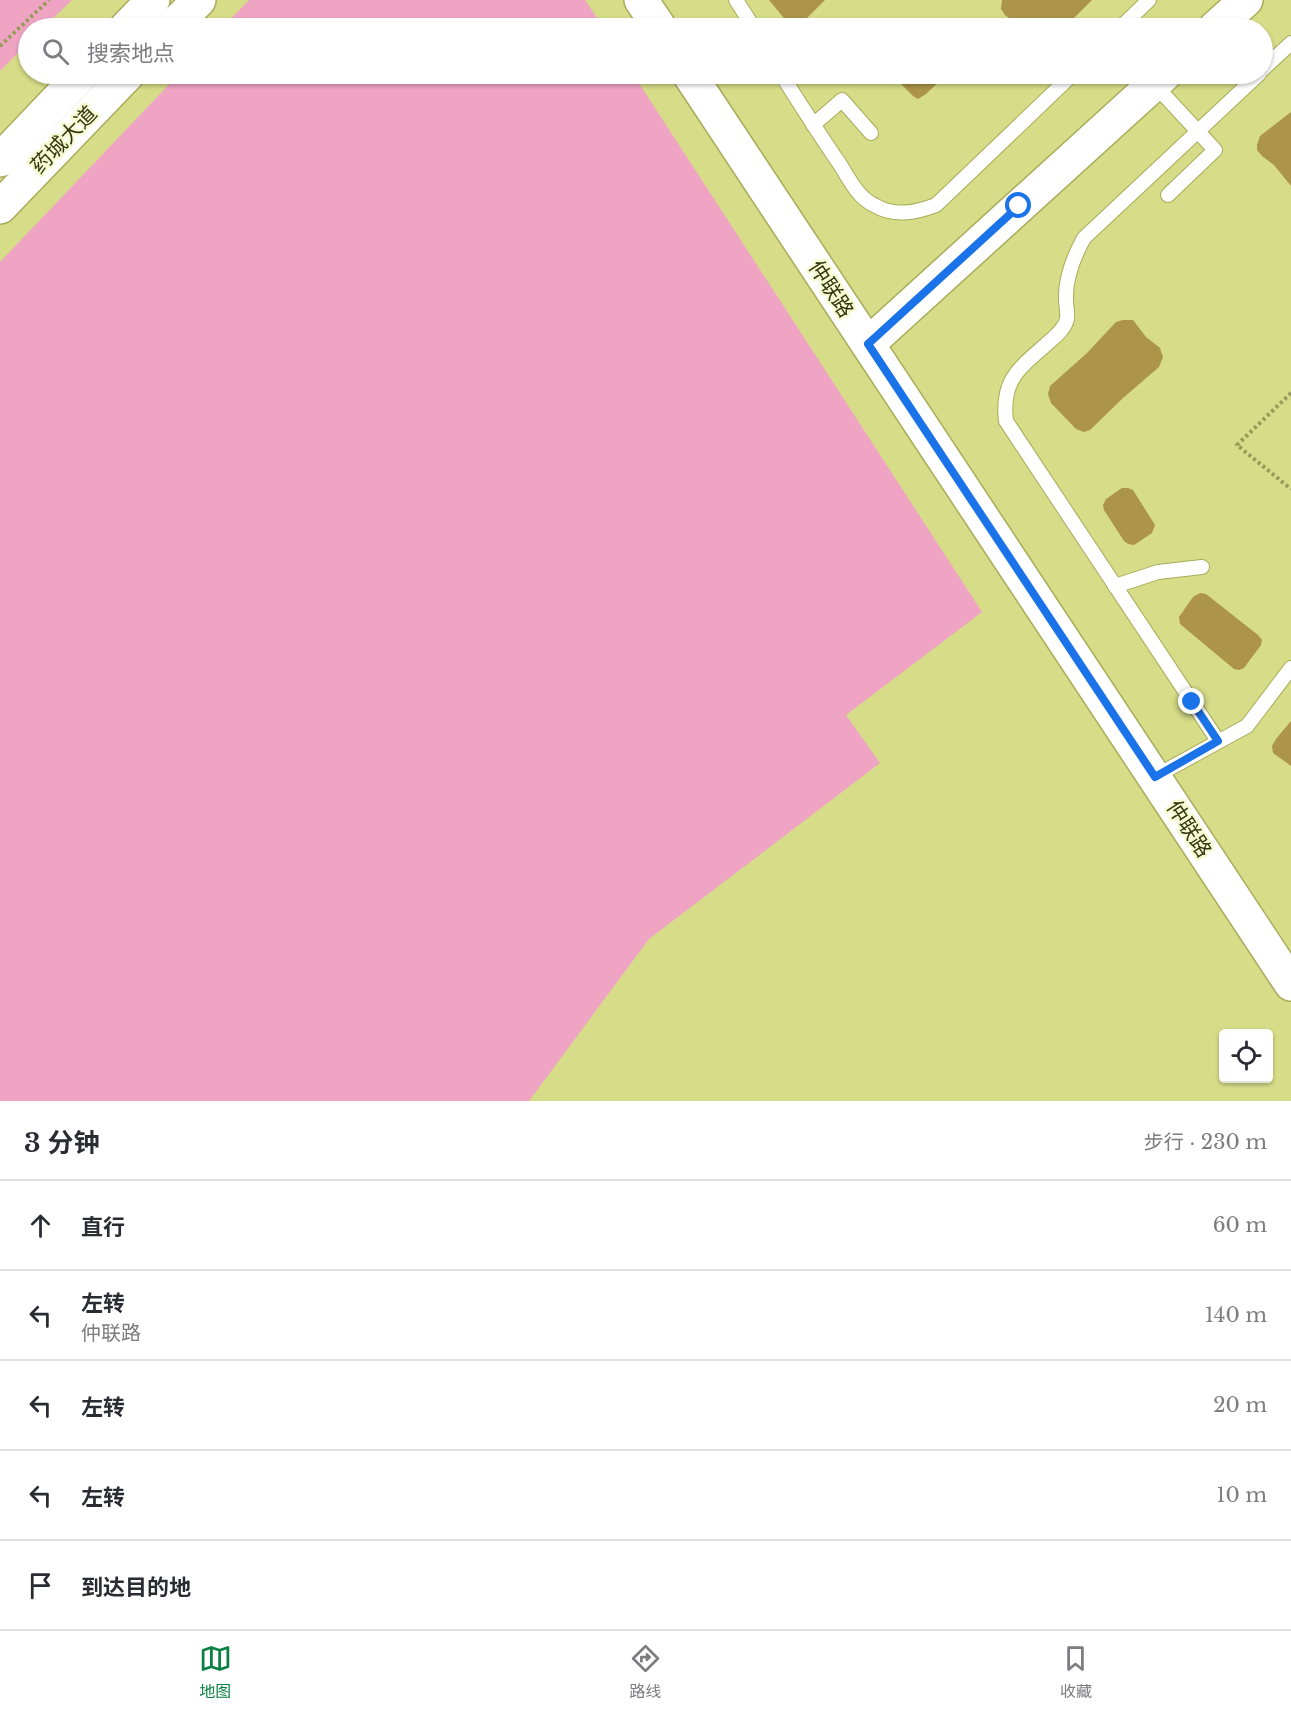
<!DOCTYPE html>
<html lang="zh">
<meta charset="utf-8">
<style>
:root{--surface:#fff;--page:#f7f7f7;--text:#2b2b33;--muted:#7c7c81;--line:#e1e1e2;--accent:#0b8043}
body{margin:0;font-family:"Libre Baskerville","Noto Sans SC",serif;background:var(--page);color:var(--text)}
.controls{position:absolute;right:18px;bottom:18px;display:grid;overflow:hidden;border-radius:6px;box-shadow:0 2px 4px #0004}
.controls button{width:54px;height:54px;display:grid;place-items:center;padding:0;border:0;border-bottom:2px solid var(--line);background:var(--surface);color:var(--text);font:30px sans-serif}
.stop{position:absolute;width:18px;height:18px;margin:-14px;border:4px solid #1a73e8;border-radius:50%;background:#fff}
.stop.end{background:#1a73e8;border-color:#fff;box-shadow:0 2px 6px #0008}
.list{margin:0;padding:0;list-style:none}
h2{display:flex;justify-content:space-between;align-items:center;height:78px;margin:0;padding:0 24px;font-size:26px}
h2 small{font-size:20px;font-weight:400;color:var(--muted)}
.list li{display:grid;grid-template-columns:39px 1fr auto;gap:18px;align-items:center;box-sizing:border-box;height:90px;padding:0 24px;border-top:2px solid var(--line)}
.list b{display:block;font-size:22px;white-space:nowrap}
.list p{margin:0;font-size:20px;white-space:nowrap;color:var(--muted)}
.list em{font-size:20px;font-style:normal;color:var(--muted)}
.icon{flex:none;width:33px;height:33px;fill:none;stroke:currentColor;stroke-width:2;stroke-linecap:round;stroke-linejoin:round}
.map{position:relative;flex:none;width:1291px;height:1101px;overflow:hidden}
.search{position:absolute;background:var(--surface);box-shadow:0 2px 4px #0004;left:18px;right:18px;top:18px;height:66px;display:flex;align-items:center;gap:15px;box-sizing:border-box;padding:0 21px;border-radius:33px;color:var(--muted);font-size:22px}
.sheet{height:528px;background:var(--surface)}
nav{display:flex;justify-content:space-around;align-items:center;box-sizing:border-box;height:84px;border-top:2px solid var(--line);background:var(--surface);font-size:16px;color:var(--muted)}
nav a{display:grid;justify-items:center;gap:3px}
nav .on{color:var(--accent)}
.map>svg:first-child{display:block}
.green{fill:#efa4c4}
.building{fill:#ac9449}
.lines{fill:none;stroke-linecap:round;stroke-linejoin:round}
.service-casing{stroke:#a8ac59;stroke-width:16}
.tertiary-casing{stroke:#a8ac59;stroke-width:36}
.secondary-casing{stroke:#a8ac59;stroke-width:36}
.path{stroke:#969b59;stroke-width:4;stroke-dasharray:3 3;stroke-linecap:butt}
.service{stroke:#fff;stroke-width:14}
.tertiary{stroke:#fff;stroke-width:33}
.secondary{stroke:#fff;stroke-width:33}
.route{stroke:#1a73e8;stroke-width:8}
.labels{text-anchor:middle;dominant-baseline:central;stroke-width:5;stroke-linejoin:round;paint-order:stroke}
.street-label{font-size:21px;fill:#343613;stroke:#f6fad0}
</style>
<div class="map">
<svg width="1291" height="1101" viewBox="0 0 1291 1101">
<rect width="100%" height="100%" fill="#d6dc87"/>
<g class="green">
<path d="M0,0H72L43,28H28V43L0,71Z"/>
<path d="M249,0H585L604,28H222Z"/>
<path d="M179,74H633L982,612L846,715L880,763L649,939L529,1101H0V262Z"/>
</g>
<g class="building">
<path d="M769,0H825L802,23L795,26L788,23Z"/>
<path d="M1002,0H1092L1064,28H1021L1005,15L1001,9Z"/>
<path d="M950,18L956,20L964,28H936L944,20Z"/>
<path d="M894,74H947L926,94L918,99L913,96L896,79Z"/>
<path d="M1291,112V186L1274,165L1262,156L1257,150V145L1260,136Z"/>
<path d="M1123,320H1133L1146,337L1160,348L1163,357L1159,367L1123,398L1090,430L1084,432L1076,429L1051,403L1048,394L1050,386L1087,353L1116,322Z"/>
<path d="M1122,488H1128L1133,490L1155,525L1152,533L1134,545L1128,544L1124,541L1104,510L1103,505L1106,499Z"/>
<path d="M1200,593L1206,594L1258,635L1262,640L1261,645L1244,668L1239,670L1234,669L1180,624L1179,617L1193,597Z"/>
<path d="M1291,721V766L1273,753L1272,746L1276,739Z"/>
</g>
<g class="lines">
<g class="service-casing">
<g id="service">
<path d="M736,0L754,28"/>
<path d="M1120,28L1149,0"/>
<path d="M1262,70L1291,43"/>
<path d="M781,74C800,104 819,134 839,163C849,178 857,197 874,205C894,217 915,213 936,205L1073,74"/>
<path d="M1154,84L1215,150L1168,195"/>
<path d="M813,125L842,100L871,133"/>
<path d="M1115,586L1158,572L1202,567"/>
<path d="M1218,741L1006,421C1001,378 1021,367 1050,341C1057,335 1065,328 1067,319C1068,313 1066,306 1066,300C1065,278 1073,258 1084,238L1259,74"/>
<path d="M1154,777L1247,726L1291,668"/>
</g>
</g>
<g class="tertiary-casing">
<g id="tertiary">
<path d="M641,0L660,28"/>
<path d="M1215,28L1246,0"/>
<path d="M689,74L1291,984"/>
<path d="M868,344L1165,74"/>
</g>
</g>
<g class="secondary-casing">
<g id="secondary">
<path d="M126,28L153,0"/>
<path d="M171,28L199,0"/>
<path d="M0,160L82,74"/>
<path d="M0,207L128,74"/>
</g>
</g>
<g class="path">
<path d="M0,46L49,0"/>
<path d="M1291,393L1237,445L1291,489"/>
</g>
<use href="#service" class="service"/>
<use href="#tertiary" class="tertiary"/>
<use href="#secondary" class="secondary"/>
</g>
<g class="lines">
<path class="route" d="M1019,206L868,344L1155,777L1218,741L1192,702"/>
</g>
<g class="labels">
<g class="street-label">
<text transform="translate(64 140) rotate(-46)">药城大道</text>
<text transform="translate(831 289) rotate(57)">仲联路</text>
<text transform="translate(1189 829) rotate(57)">仲联路</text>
</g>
</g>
</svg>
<div class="controls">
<button><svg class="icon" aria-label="locate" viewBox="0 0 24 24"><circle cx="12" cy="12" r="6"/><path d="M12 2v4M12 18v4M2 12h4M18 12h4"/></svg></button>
</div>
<div class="stop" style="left:1019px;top:206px"></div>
<div class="stop end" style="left:1192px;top:702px"></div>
<div class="search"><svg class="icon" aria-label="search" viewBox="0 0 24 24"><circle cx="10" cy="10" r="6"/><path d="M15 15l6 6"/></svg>搜索地点</div>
</div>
<section class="sheet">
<h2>3 分钟<small>步行 · 230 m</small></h2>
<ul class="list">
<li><svg class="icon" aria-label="ahead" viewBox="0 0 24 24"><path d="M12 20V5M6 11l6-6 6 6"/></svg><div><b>直行</b></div><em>60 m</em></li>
<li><svg class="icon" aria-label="left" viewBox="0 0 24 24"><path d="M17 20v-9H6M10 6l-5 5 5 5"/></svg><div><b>左转</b><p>仲联路</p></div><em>140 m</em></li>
<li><svg class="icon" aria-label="left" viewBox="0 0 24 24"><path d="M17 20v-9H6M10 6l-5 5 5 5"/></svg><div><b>左转</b></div><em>20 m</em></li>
<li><svg class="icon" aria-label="left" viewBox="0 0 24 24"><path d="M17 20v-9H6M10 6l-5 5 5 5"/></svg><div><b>左转</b></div><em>10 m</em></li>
<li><svg class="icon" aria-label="arrive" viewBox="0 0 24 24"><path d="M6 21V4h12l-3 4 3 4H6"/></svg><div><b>到达目的地</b></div></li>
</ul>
</section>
<nav>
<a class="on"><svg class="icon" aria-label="map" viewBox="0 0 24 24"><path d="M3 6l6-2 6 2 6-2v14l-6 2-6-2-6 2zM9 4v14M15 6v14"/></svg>地图</a>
<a><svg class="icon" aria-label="directions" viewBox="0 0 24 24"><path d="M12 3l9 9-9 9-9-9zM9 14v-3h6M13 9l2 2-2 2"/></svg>路线</a>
<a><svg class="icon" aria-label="saved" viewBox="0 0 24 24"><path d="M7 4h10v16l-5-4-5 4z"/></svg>收藏</a>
</nav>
